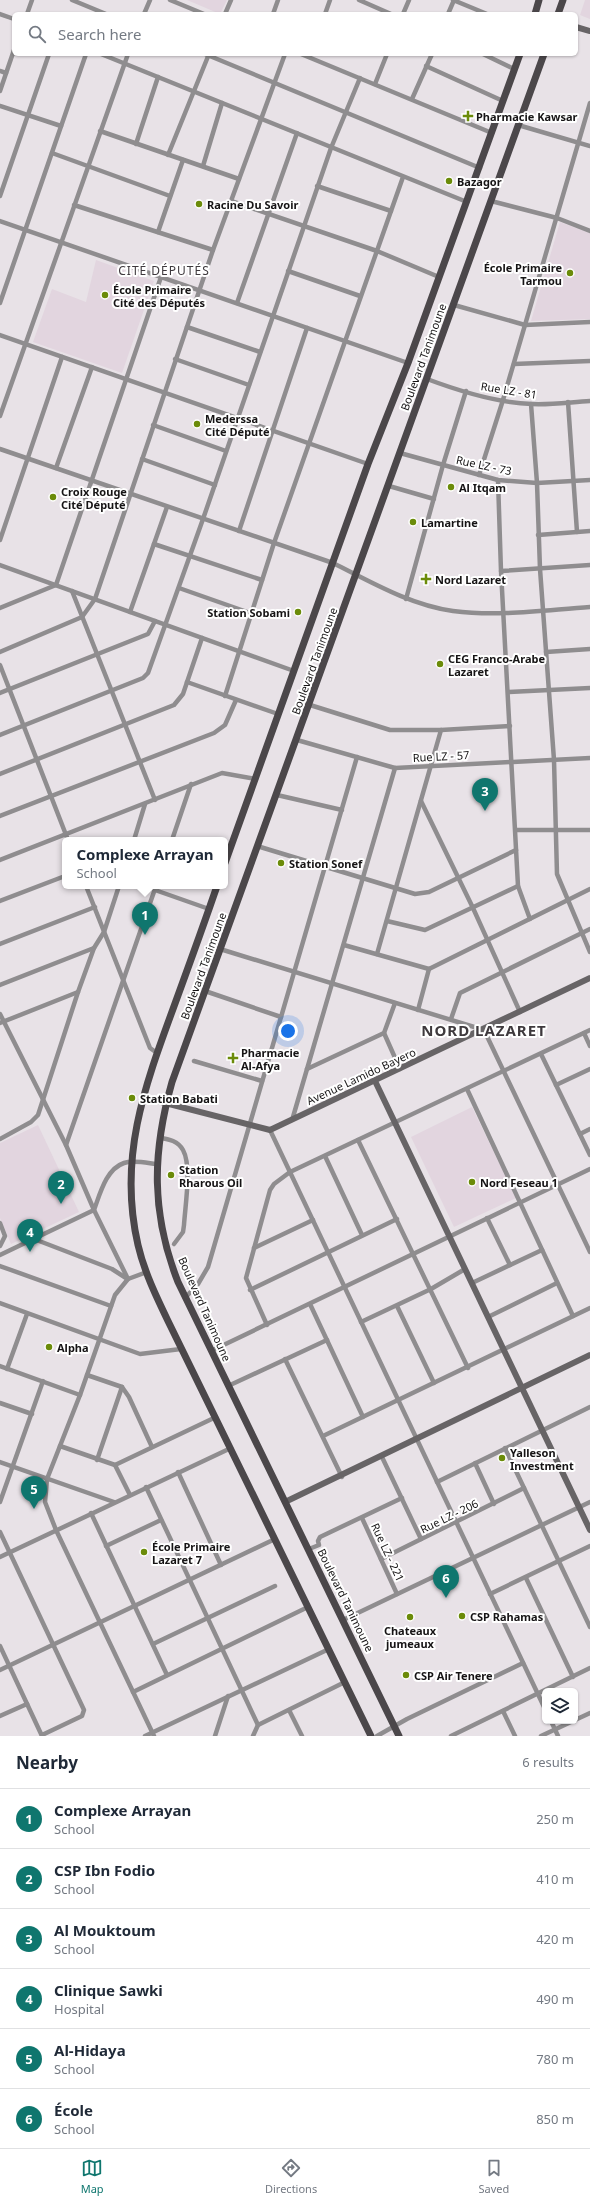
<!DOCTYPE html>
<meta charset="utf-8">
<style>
:root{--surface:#fff;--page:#f6f6f7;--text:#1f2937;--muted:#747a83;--line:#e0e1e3;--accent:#0f766e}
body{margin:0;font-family:"Noto Sans",sans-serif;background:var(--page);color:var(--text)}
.controls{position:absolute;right:12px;bottom:12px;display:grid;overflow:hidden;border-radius:6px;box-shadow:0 1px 3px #0004}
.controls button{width:36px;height:36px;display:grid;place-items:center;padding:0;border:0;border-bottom:1px solid var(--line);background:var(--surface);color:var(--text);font:20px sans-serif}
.you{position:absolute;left:288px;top:1031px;width:14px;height:14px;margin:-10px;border:3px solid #fff;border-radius:50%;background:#1a73e8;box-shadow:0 0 0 6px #1a73e833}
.badge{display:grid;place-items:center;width:26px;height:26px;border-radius:50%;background:var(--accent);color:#fff;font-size:13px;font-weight:700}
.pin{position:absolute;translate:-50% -33px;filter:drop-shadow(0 1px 2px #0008)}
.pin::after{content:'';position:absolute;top:21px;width:14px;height:12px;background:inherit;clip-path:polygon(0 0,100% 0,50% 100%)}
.popup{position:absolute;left:62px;top:837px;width:166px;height:52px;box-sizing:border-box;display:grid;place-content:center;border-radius:6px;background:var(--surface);filter:drop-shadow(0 1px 3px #0005);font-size:13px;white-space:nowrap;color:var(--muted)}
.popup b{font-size:15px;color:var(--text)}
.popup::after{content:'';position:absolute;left:50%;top:100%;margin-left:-8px;border:8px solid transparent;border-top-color:var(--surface)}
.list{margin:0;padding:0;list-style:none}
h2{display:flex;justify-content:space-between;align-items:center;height:52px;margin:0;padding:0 16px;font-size:17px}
h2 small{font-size:13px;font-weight:400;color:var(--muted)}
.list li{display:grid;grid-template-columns:26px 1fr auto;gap:12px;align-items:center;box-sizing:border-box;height:60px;padding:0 16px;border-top:1px solid var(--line)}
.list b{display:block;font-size:15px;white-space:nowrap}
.list p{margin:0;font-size:13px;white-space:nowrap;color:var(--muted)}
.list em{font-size:13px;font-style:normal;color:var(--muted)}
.icon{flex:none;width:22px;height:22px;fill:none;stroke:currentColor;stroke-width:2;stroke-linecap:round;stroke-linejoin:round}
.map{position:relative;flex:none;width:590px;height:1736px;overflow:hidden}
.search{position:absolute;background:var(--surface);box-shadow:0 1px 3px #0004;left:12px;right:12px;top:12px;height:44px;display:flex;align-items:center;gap:10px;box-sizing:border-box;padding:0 14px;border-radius:6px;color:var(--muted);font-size:15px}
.sheet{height:412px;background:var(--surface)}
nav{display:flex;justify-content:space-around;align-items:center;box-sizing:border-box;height:56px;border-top:1px solid var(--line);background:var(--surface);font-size:11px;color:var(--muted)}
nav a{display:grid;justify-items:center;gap:2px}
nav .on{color:var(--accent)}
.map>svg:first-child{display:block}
.built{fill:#e2d5df}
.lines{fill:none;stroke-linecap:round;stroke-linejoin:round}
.street{stroke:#8f8d8f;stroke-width:4.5}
.secondary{stroke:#676466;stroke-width:6}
.primary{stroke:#4b474a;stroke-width:7}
.poi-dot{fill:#6b8b09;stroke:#fff;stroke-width:1.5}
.labels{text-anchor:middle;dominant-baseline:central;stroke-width:4;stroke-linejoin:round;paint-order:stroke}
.poi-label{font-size:11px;font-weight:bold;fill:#161415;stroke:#fff;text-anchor:start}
.street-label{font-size:11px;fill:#161415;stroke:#fff}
.neighbourhood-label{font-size:12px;letter-spacing:1px;fill:#3e393d;stroke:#fff}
.district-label{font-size:15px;font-weight:bold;letter-spacing:1px;fill:#3e393d;stroke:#fff}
</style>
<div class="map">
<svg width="590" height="1736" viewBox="0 0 590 1736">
<rect width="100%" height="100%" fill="#e8e2e7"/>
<g class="built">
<path d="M187,0H227L220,14Z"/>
<path d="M585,0H590V19L580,15Z"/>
<path d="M560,222L590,233V319L531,321Z"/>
<path d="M96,260L154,281L122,373L33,342L52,289L86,302Z"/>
<path d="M472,1107L516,1198L454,1227L411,1137Z"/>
<path d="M38,1125L79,1212L11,1244L0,1218V1143Z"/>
</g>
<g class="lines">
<g class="street">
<path d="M72,0L106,14"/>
<path d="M170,0L204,14"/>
<path d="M359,0L391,14"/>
<path d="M453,0L487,14"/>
<path d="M0,14L14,19"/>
<path d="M27,14L32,0"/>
<path d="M144,14L150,0"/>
<path d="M225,14L231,0"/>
<path d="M273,14L278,0"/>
<path d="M325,14L330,0"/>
<path d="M403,14L409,0"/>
<path d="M448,14L454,0"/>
<path d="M101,54L467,202"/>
<path d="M205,54L480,168"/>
<path d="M301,54L492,133"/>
<path d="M483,54L514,69"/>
<path d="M426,66L503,101"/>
<path d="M0,71L6,73"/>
<path d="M375,84L387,54"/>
<path d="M0,91L14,50"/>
<path d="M412,99L432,54"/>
<path d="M0,106L61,126"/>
<path d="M518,125L590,146"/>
<path d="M100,131L239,179"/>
<path d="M136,144L158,77"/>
<path d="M52,153L170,196"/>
<path d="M168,155L209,54"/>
<path d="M203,166L222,103"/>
<path d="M317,186L391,211"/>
<path d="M0,196L49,54"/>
<path d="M231,201L377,251L439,277"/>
<path d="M491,201L557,218L590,231"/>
<path d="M74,205L213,250"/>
<path d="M0,221L408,363"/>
<path d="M158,232L183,160"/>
<path d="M288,271L360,296"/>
<path d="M0,303L86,54"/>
<path d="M237,303L297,133"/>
<path d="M454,305L525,325L590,322"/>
<path d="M187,327L260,352"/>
<path d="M0,335L368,464"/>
<path d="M175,359L249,385"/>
<path d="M514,364L590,361"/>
<path d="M427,379C459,391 497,403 532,404C551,405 571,402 590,401"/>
<path d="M568,402L577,532"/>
<path d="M531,404L537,483L540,569L554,760L557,874L590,952"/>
<path d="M0,416L128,54"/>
<path d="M153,425L226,451"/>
<path d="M0,449L333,563C371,582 410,605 453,611C499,617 545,610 590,607"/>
<path d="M400,453L498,480L537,483L590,480"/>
<path d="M142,459L215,485"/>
<path d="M56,468L92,367"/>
<path d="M479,475L503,400L590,103"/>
<path d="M498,480L501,571L518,886L530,919"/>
<path d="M389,486L434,499"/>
<path d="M239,531L307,328"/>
<path d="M538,535L590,531"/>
<path d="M0,540L62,357"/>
<path d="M154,544L262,580"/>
<path d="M0,565L294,671"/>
<path d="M501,571L590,565"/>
<path d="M179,588L250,613"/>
<path d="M72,591L155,800"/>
<path d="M406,599L443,465L466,391"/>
<path d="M0,608L56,585L161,277"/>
<path d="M130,612L167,507"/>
<path d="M0,652L82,617L95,599L213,250L285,54"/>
<path d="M546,652L590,649"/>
<path d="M0,665L68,840"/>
<path d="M187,682L278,714"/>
<path d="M509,692L590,688"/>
<path d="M0,693L148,634L155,621"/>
<path d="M225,696L274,543L403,177"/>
<path d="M310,705L390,730H441L510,726"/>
<path d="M0,735L143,678L148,673L203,519L331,148L360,78"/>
<path d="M297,740L395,768L590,758"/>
<path d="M0,774L174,705L183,694L202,638"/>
<path d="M277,795L342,810"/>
<path d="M421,801L473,908L520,1012"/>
<path d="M0,816L214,733L225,725L236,700"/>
<path d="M516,830H590"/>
<path d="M134,840L145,804"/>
<path d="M172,840L191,784"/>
<path d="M257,846L415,894L429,892L516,850"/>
<path d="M0,860L222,773L256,779"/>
<path d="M86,886L150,1048L157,1053"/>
<path d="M155,890L209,909"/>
<path d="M0,901L65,876"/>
<path d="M387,921L425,930L518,886"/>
<path d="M0,944L95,907"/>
<path d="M344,945L429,969L590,889"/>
<path d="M220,949L484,1030L590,1252"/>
<path d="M377,954L441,730"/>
<path d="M0,985L94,948"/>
<path d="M205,991L281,1017"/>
<path d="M418,1010L429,969"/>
<path d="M0,1014L66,1145L94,1210L128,1279"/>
<path d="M451,1019L460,993L590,929"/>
<path d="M0,1023L78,992"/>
<path d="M384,1033L400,1069"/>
<path d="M584,1033L590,1046"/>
<path d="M541,1054L590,1155"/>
<path d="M194,1061L262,1081"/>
<path d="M307,1069L384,1033L395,1003"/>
<path d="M556,1085L590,1069"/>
<path d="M467,1089L573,1316"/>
<path d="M293,1117L395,768"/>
<path d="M270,1130L545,1709"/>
<path d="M580,1134L590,1129"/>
<path d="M160,1138C169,1139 178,1141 183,1150C192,1166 185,1207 184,1225L183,1232L174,1244"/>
<path d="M0,1139L31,1122L38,1115L78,992L94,948L104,932L119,886"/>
<path d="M358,1140L468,1368"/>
<path d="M66,1145L156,886"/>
<path d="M325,1156L362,1235"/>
<path d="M487,1218L510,1265"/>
<path d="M0,1223L5,1236L0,1246"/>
<path d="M34,1239L112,1269L126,1278"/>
<path d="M254,1248L313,1220"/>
<path d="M0,1255L94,1210C100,1194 106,1169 124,1163C133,1160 147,1163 156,1164"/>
<path d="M0,1266L111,1306"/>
<path d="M147,1272L128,1279L115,1295L80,1395L47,1479L45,1502L56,1530L154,1736"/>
<path d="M472,1283L542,1250"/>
<path d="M250,1290L397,1219"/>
<path d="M185,1298L198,1284L208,1267L357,757"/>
<path d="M0,1303L140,1354L181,1349"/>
<path d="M310,1304L363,1417"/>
<path d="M397,1306L434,1383"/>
<path d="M488,1317L557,1283"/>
<path d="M361,1322L431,1289L465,1269"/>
<path d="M267,1325L246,1278L270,1190L274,1184L290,1172L590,1030"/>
<path d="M211,1351L590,1169"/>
<path d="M285,1359L342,1477"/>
<path d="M0,1366L80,1395"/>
<path d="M7,1369L27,1314"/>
<path d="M87,1375L122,1387L129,1397L152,1447"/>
<path d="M228,1386L327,1340"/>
<path d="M0,1403L32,1414"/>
<path d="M323,1436L590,1308"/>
<path d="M60,1446L115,1465L130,1495"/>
<path d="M505,1448L590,1627"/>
<path d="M382,1457L421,1539"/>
<path d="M97,1460L122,1387"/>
<path d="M0,1462L114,1502"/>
<path d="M475,1463L494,1504"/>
<path d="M115,1465L216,1417"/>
<path d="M178,1472L221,1565"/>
<path d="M437,1482L590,1407"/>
<path d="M146,1487L258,1725"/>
<path d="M0,1502L43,1381"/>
<path d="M91,1513L167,1675"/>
<path d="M362,1518L397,1594"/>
<path d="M0,1532L84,1710L82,1716L42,1735"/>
<path d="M106,1546L161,1520"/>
<path d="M309,1549L319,1545L318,1541L320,1537L402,1498"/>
<path d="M0,1557L231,1448"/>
<path d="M381,1559L524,1488"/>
<path d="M526,1578L573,1677"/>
<path d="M490,1594L590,1546"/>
<path d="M343,1620L590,1502"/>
<path d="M153,1644L275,1586"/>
<path d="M0,1646L42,1736"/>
<path d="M0,1670L275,1539"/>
<path d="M133,1692L308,1607"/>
<path d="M289,1710L302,1736"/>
<path d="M503,1711L515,1736"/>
<path d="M0,1716L27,1704"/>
<path d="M575,1720L590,1713"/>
<path d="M551,1721L558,1736"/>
<path d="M145,1736L329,1649"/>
<path d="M215,1736L228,1696"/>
<path d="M253,1736L258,1725L345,1682"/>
<path d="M377,1736L407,1719L523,1663"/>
<path d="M451,1736L590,1668"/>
<path d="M541,1736L573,1721"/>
</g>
<g class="secondary">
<path d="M576,27L590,31"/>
<path d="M375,1081L590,1530"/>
<path d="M142,1097L270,1130L590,978"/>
<path d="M285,1502L590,1355"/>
</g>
<g class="primary">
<path d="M535,14L539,0"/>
<path d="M558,14L563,0"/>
<path d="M225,863L368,464L408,363L520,54"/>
<path d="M217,886C203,927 188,968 173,1009C144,1088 118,1159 138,1245C144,1271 156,1296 168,1321L371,1736"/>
<path d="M399,1736L178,1282C151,1213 152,1153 172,1082L544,54"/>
</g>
</g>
<g class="poi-dot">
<path d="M466 110h4v4h4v4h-4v4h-4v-4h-4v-4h4z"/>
<circle cx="449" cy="181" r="4"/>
<circle cx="199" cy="204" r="4"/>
<circle cx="570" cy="273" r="4"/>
<circle cx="105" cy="295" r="4"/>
<circle cx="197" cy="424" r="4"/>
<circle cx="451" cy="487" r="4"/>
<circle cx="53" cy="497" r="4"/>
<circle cx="413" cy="522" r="4"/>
<path d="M424 573h4v4h4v4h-4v4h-4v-4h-4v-4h4z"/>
<circle cx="298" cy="612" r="4"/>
<circle cx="440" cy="664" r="4"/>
<circle cx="281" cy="863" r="4"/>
<path d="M231 1052h4v4h4v4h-4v4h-4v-4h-4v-4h4z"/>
<circle cx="132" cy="1098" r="4"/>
<circle cx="171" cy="1175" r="4"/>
<circle cx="472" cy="1182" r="4"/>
<circle cx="49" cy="1347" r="4"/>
<circle cx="502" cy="1458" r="4"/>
<circle cx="144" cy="1552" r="4"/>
<circle cx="462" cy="1616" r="4"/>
<circle cx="410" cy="1617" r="4"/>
<circle cx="406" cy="1675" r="4"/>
</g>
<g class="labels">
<g class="poi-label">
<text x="476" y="116">Pharmacie Kawsar</text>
<text x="457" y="181">Bazagor</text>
<text x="207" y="204">Racine Du Savoir</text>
<text x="562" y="267" text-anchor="end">École Primaire<tspan x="562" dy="13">Tarmou</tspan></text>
<text x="113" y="289">École Primaire<tspan x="113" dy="13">Cité des Députés</tspan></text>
<text x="205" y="418">Mederssa<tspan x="205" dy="13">Cité Député</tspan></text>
<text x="459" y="487">Al Itqam</text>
<text x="61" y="491">Croix Rouge<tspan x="61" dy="13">Cité Député</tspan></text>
<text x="421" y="522">Lamartine</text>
<text x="435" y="579">Nord Lazaret</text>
<text x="290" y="612" text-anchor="end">Station Sobami</text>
<text x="448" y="658">CEG Franco-Arabe<tspan x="448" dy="13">Lazaret</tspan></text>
<text x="289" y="863">Station Sonef</text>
<text x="241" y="1052">Pharmacie<tspan x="241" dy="13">Al-Afya</tspan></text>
<text x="140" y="1098">Station Babati</text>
<text x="179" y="1169">Station<tspan x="179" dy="13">Rharous Oil</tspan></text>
<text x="480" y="1182">Nord Feseau 1</text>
<text x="57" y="1347">Alpha</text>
<text x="510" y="1452">Yalleson<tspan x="510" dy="13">Investment</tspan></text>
<text x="152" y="1546">École Primaire<tspan x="152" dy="13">Lazaret 7</tspan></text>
<text x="470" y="1616">CSP Rahamas</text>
<text x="410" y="1630" text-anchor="middle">Chateaux<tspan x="410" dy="13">jumeaux</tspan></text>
<text x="414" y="1675">CSP Air Tenere</text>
</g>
<g class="street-label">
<text transform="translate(423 357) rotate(-70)">Boulevard Tanimoune</text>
<text transform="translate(509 390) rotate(9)">Rue LZ - 81</text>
<text transform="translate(484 465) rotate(12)">Rue LZ - 73</text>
<text transform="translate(314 661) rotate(-70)">Boulevard Tanimoune</text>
<text transform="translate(441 756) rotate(-3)">Rue LZ - 57</text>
<text transform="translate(203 966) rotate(-70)">Boulevard Tanimoune</text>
<text transform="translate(361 1076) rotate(-25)">Avenue Lamido Bayero</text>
<text transform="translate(205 1309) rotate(66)">Boulevard Tanimoune</text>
<text transform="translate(449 1516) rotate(-26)">Rue LZ - 206</text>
<text transform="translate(388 1552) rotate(65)">Rue LZ - 221</text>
<text transform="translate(346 1600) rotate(64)">Boulevard Tanimoune</text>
</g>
<g class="neighbourhood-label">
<text x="164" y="270">CITÉ DÉPUTÉS</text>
</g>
<g class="district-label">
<text x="484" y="1030">NORD LAZARET</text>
</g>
</g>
</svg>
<div class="controls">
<button><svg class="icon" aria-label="layers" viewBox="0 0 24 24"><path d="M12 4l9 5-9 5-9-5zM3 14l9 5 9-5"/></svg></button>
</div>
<div class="you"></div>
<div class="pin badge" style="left:145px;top:935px">1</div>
<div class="popup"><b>Complexe Arrayan</b>School</div>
<div class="pin badge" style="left:61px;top:1204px">2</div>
<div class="pin badge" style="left:485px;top:811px">3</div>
<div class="pin badge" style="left:30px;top:1252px">4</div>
<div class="pin badge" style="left:34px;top:1509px">5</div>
<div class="pin badge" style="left:446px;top:1598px">6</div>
<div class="search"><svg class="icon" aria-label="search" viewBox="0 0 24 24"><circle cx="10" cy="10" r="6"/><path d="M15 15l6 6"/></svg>Search here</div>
</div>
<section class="sheet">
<h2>Nearby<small>6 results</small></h2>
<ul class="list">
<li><span class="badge">1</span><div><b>Complexe Arrayan</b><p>School</p></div><em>250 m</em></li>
<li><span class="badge">2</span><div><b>CSP Ibn Fodio</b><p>School</p></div><em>410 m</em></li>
<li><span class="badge">3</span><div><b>Al Mouktoum</b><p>School</p></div><em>420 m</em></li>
<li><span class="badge">4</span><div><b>Clinique Sawki</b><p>Hospital</p></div><em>490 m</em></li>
<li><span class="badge">5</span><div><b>Al-Hidaya</b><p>School</p></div><em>780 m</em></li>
<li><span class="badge">6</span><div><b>École</b><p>School</p></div><em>850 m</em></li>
</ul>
</section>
<nav>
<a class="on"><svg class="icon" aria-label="map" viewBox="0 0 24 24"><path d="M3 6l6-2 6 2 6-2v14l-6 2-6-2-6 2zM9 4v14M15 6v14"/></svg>Map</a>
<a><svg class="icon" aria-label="directions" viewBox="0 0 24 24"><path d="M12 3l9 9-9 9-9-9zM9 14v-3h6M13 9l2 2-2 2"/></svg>Directions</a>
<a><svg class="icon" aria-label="saved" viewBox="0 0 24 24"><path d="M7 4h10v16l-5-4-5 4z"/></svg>Saved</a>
</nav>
